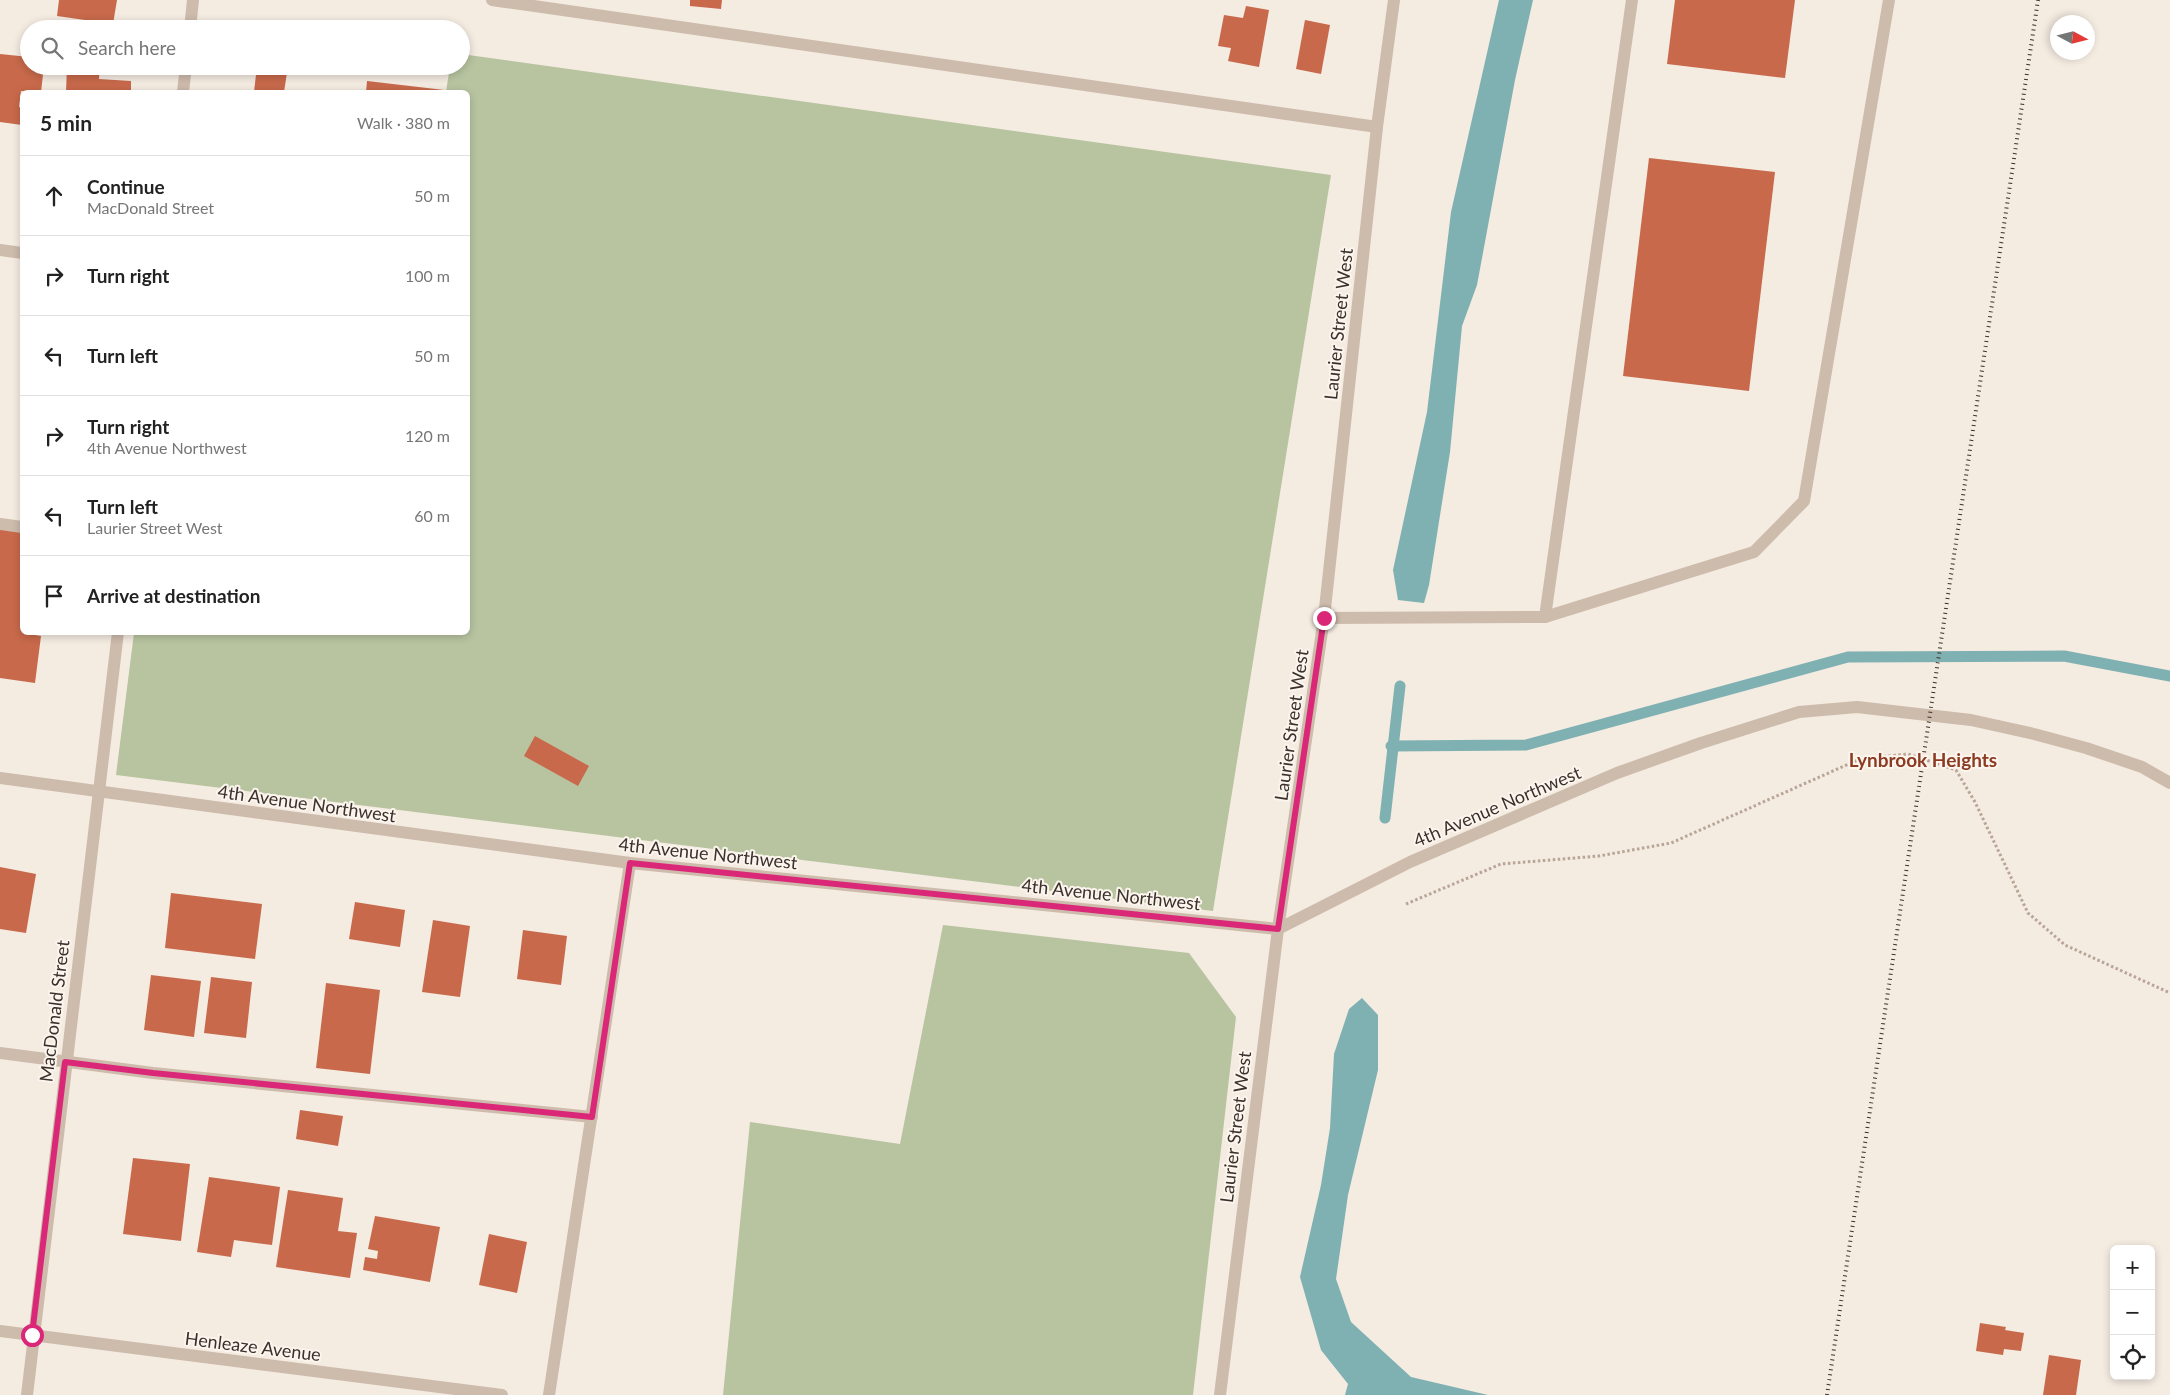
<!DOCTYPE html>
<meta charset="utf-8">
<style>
:root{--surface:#fff;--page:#f6f6f6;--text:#222;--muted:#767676;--line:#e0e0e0}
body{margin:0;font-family:Lato,sans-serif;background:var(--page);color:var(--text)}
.controls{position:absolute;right:15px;bottom:15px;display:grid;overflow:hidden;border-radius:8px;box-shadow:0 2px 8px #0003}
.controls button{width:45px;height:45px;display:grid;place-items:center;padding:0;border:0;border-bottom:1px solid var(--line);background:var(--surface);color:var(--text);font:25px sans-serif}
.compass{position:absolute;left:2050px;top:15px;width:45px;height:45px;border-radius:50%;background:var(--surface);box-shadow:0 2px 8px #0003;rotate:97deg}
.stop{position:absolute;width:15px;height:15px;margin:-11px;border:4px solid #db2777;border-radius:50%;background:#fff}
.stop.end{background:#db2777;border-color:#fff;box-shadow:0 1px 5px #0008}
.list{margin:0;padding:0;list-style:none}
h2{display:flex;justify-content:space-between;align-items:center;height:65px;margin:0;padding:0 20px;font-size:21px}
h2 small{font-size:16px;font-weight:400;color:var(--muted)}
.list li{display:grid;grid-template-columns:32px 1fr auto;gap:15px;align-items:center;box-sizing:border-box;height:80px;padding:0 20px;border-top:1px solid var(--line)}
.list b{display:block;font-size:19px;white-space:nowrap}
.list p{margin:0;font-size:16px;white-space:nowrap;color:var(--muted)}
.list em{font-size:16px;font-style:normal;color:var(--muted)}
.icon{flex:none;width:28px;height:28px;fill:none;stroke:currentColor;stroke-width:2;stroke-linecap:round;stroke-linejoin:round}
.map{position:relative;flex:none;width:2170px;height:1395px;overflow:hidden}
.search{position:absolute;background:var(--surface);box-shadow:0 2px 8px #0003;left:20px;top:20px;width:450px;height:55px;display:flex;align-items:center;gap:12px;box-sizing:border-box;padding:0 18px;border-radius:28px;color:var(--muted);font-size:19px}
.panel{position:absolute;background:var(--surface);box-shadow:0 2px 8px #0003;left:20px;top:90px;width:450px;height:545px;border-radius:8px}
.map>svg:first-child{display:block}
.green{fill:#b8c4a0}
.water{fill:#7fb0b2}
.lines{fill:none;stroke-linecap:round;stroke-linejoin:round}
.stream{stroke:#7fb0b2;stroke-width:11}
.building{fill:#c8694b}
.path{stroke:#b9a596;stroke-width:3;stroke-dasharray:2.5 2.5;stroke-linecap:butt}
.service{stroke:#cdbbac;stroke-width:12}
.minor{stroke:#cdbbac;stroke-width:12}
.tertiary{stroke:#cdbbac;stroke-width:12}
.rail{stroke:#3b302b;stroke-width:4;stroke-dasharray:1 4;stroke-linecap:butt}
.route{stroke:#db2777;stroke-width:6}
.labels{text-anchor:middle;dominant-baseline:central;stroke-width:4;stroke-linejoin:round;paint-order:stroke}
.street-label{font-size:18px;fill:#3b302b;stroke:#fbf5ee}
.neighbourhood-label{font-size:19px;font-weight:bold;fill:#8c3b22;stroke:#fbf5ee}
</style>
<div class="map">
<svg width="2170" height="1395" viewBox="0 0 2170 1395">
<rect width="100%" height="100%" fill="#f4ebe1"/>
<g class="green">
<path d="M461,54L1331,175L1213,911L116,775L134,633L468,632V92H446L450,66H461Z"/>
<path d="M943,925L1189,953L1236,1017L1193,1395H723L750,1122L900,1144Z"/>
</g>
<g class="water">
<path d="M1499,0H1533L1515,80L1477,285L1462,326L1450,452L1429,585L1424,603L1398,600L1393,570L1427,412L1451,212Z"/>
<path d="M1362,998L1378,1015V1070L1348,1195L1336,1279L1351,1322L1411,1377L1488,1395H1345L1348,1384L1321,1350L1300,1277L1321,1185L1330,1128L1334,1054L1349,1009Z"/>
</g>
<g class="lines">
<g class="stream">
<path d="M1391,746L1526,745L1848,657L2064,656L2170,676"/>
<path d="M1385,818L1400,686"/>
</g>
</g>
<g class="building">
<path d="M59,0H117L113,24L57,16Z"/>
<path d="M690,0H722L721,9L690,6Z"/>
<path d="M1675,0H1795L1785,78L1667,64Z"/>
<path d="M1246,6L1269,10L1259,67L1228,61L1231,48L1218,46L1224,15L1243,18Z"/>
<path d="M1305,20L1330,25L1321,74L1296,69Z"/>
<path d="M0,54L29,57V66H44L41,92L21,91L19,107L22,108V125L0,122Z"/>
<path d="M67,66H100L99,79L131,81V92H66Z"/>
<path d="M257,66H288L284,92H254Z"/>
<path d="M367,81L453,91L452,92H366Z"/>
<path d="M1649,158L1775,172L1749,391L1623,376Z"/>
<path d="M0,528L22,531V632H35V635L41,636L35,683L0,678Z"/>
<path d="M535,736L589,766L578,786L524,756Z"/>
<path d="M0,867L36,874L26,933L0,929Z"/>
<path d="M171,893L262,904L255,959L165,948Z"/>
<path d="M355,902L405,910L400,947L349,939Z"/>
<path d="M433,920L470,926L460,997L422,992Z"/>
<path d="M523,930L567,936L561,985L517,979Z"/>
<path d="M151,975L201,981L194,1037L144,1030Z"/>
<path d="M211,977L252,982L246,1038L204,1033Z"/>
<path d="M326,983L380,990L370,1074L316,1068Z"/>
<path d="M300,1110L343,1116L338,1146L296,1139Z"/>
<path d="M133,1158L190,1164L181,1241L123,1234Z"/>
<path d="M209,1177L280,1187L272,1245L234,1240L231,1257L197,1252Z"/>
<path d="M288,1190L343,1198L338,1231L357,1233L350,1278L276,1267Z"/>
<path d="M375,1216L440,1227L430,1282L363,1270L365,1257L377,1259L378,1251L368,1249Z"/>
<path d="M489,1234L527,1242L517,1293L479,1285Z"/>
<path d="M1980,1323L2006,1327L2005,1330L2024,1333L2021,1351L2004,1349L2003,1355L1976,1351Z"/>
<path d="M2049,1355L2081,1360L2076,1395H2043Z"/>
</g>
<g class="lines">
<path class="path" d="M1406,904L1501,864L1599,856L1671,843L1860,759L1908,754L1956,770L1975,802L2028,913L2065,945L2170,993"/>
<g class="service">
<path d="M492,0L1377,127"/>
<path d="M0,524L22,527"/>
<path d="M1545,617L1632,0"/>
<path d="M0,1053L153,1073L592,1117"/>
<path d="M549,1395L630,863"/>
</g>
<g class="minor">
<path d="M190,29L193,0"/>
<path d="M183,92L186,66"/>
<path d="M0,250L22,253"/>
<path d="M1324,618L1545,617L1754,552L1804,501L1889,0"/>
<path d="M0,1331L502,1395"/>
<path d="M27,1395L118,632"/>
<path d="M1220,1395L1278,929L1324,618L1377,127L1394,0"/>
</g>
<path class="tertiary" d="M0,778L630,863L1278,929L1410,862L1617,773L1701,743L1799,712L1857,707L1971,720L2034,734L2086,748L2142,767L2170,783"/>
<path class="rail" d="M1827,1395L2038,0"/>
</g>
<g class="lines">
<path class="route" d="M32,1335L65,1062L153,1073L592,1117L630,863L1278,929L1324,618"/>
</g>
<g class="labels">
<g class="street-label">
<text transform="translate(1338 324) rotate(-84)">Laurier Street West</text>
<text transform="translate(1291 725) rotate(-82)">Laurier Street West</text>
<text transform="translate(307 803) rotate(8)">4th Avenue Northwest</text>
<text transform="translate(1497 806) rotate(-23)">4th Avenue Northwest</text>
<text transform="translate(708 853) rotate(6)">4th Avenue Northwest</text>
<text transform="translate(1111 894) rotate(6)">4th Avenue Northwest</text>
<text transform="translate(54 1011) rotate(-83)">MacDonald Street</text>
<text transform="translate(1235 1127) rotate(-83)">Laurier Street West</text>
<text transform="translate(253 1346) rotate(7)">Henleaze Avenue</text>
</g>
<g class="neighbourhood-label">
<text x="1923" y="759">Lynbrook Heights</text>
</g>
</g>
</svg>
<div class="controls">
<button>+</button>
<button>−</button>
<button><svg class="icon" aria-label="locate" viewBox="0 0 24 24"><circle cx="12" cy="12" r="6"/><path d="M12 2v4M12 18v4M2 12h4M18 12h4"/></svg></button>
</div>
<svg class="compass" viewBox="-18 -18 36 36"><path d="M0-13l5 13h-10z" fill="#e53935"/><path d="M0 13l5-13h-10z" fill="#767676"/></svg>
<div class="stop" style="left:32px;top:1335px"></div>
<div class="stop end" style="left:1324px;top:618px"></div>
<div class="search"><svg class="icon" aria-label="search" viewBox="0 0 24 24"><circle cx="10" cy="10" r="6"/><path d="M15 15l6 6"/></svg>Search here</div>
<section class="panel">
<h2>5 min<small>Walk · 380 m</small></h2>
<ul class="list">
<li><svg class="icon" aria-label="ahead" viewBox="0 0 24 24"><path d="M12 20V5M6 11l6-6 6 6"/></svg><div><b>Continue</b><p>MacDonald Street</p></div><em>50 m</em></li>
<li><svg class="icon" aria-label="right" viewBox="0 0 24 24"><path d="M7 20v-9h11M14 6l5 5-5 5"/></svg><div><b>Turn right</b></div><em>100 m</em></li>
<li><svg class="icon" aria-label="left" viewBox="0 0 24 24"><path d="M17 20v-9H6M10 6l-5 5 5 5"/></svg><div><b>Turn left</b></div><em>50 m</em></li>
<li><svg class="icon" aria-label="right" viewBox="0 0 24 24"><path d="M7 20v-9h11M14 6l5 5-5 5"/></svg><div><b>Turn right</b><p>4th Avenue Northwest</p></div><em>120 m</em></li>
<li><svg class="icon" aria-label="left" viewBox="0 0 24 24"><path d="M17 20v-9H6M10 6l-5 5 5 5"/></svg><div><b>Turn left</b><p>Laurier Street West</p></div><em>60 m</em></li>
<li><svg class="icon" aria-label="arrive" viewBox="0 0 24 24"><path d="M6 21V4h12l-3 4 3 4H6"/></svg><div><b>Arrive at destination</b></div></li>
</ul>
</section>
</div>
